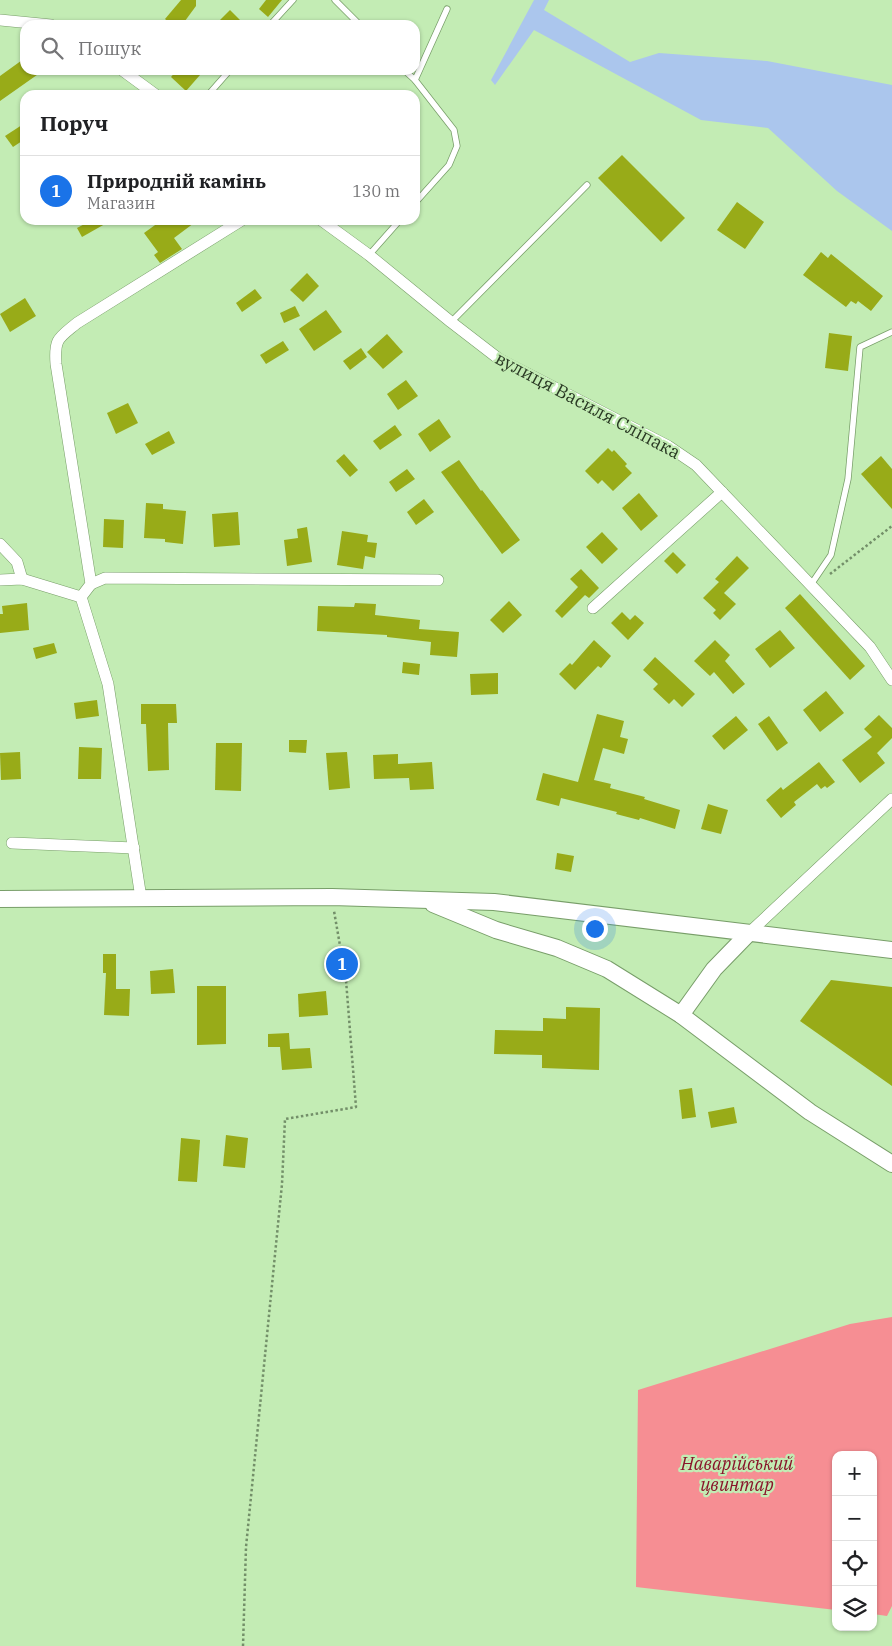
<!DOCTYPE html>
<html lang="uk">
<meta charset="utf-8">
<style>
:root{--surface:#fff;--page:#f2f2f2;--text:#202124;--muted:#757577;--line:#e0e0e0;--accent:#1a73e8}
body{margin:0;font-family:"IBM Plex Serif",serif;background:var(--page);color:var(--text)}
.controls{position:absolute;right:15px;bottom:15px;display:grid;overflow:hidden;border-radius:10px;box-shadow:0 1px 4px #0004}
.controls button{width:45px;height:45px;display:grid;place-items:center;padding:0;border:0;border-bottom:1px solid var(--line);background:var(--surface);color:var(--text);font:25px sans-serif}
.you{position:absolute;left:594px;top:928px;width:18px;height:18px;margin:-12px;border:4px solid #fff;border-radius:50%;background:#1a73e8;box-shadow:0 0 0 8px #1a73e833}
.badge{display:grid;place-items:center;width:32px;height:32px;border-radius:50%;background:var(--accent);color:#fff;font-size:16px;font-weight:700}
.pin{position:absolute;translate:-50% -50%;border:2px solid #fff;box-shadow:0 1px 5px #0006}
.list{margin:0;padding:0;list-style:none}
h2{display:flex;justify-content:space-between;align-items:center;height:65px;margin:0;padding:0 20px;font-size:21px}
h2 small{font-size:16px;font-weight:400;color:var(--muted)}
.list li{display:grid;grid-template-columns:32px 1fr auto;gap:15px;align-items:center;box-sizing:border-box;height:70px;padding:0 20px;border-top:1px solid var(--line)}
.list b{display:block;font-size:19px;white-space:nowrap}
.list p{margin:0;font-size:16px;white-space:nowrap;color:var(--muted)}
.list em{font-size:16px;font-style:normal;color:var(--muted)}
.icon{flex:none;width:28px;height:28px;fill:none;stroke:currentColor;stroke-width:2;stroke-linecap:round;stroke-linejoin:round}
.map{position:relative;flex:none;width:892px;height:1646px;overflow:hidden}
.search{position:absolute;background:var(--surface);box-shadow:0 1px 4px #0004;left:20px;top:20px;width:400px;height:55px;display:flex;align-items:center;gap:12px;box-sizing:border-box;padding:0 18px;border-radius:15px;color:var(--muted);font-size:19px}
.panel{position:absolute;background:var(--surface);box-shadow:0 1px 4px #0004;left:20px;top:90px;width:400px;height:135px;border-radius:15px}
.map>svg:first-child{display:block}
.green{fill:#f68e93}
.water{fill:#abc6ed}
.building{fill:#98ab18}
.lines{fill:none;stroke-linecap:round;stroke-linejoin:round}
.lane-casing{stroke:#789e69;stroke-width:7}
.street-casing{stroke:#789e69;stroke-width:12}
.secondary-casing{stroke:#789e69;stroke-width:18}
.path{stroke:#738f69;stroke-width:2.5;stroke-dasharray:2.5 2.5;stroke-linecap:butt}
.lane{stroke:#fff;stroke-width:5.5}
.street{stroke:#fff;stroke-width:11}
.secondary{stroke:#fff;stroke-width:16}
.labels{text-anchor:middle;dominant-baseline:central;stroke-width:4.5;stroke-linejoin:round;paint-order:stroke}
.street-label{font-size:18px;fill:#2a3a24;stroke:#c3ecb4}
.park-label{font-size:18px;font-style:italic;fill:#89152b;stroke:#c3ecb4}
</style>
<div class="map">
<svg width="892" height="1646" viewBox="0 0 892 1646">
<rect width="100%" height="100%" fill="#c3ecb4"/>
<path class="green" d="M892,1317V1606L887,1616L873,1614V1455H836V1610L636,1587L638,1390L850,1324Z"/>
<path class="water" d="M534,0H549L544,10L630,62L659,53L767,61L892,85V231L837,191L768,128L701,120L534,30L495,85L491,80Z"/>
<g class="building">
<path d="M181,0H196V6L182,25H172L165,19Z"/>
<path d="M266,0H282L268,17L259,9Z"/>
<path d="M230,10L245,25H215Z"/>
<path d="M25,58V70H44L0,101V76Z"/>
<path d="M177,70H194L200,75L186,91L171,77Z"/>
<path d="M25,123V139L13,147L5,136Z"/>
<path d="M622,155L685,218L661,242L598,178Z"/>
<path d="M737,202L764,222L745,249L717,230Z"/>
<path d="M92,220H112L82,237L77,228Z"/>
<path d="M162,220H198L174,238L182,249L160,263L154,255L158,252L144,233Z"/>
<path d="M821,252L828,258L831,254L883,296L871,311L858,301L856,304L851,301L846,307L803,275Z"/>
<path d="M307,273L319,286L303,302L290,290Z"/>
<path d="M255,289L262,298L242,312L236,303Z"/>
<path d="M25,298L36,316L10,332L0,314Z"/>
<path d="M295,306L300,316L284,323L280,313Z"/>
<path d="M326,310L342,332L314,351L299,329Z"/>
<path d="M829,333L852,336L848,371L825,368Z"/>
<path d="M387,334L403,352L383,369L367,352Z"/>
<path d="M283,341L289,350L266,364L260,355Z"/>
<path d="M361,348L367,357L350,370L343,361Z"/>
<path d="M406,380L418,396L398,410L387,394Z"/>
<path d="M128,403L138,423L116,434L107,413Z"/>
<path d="M439,419L451,437L430,452L418,434Z"/>
<path d="M395,425L402,435L380,450L373,441Z"/>
<path d="M169,431L175,443L152,455L145,444Z"/>
<path d="M608,448L612,452L614,450L627,464L625,466L632,473L613,491L602,480L598,484L585,471Z"/>
<path d="M344,454L358,470L350,477L336,461Z"/>
<path d="M881,456L892,469V509L861,474Z"/>
<path d="M459,460L481,491L482,490L520,540L502,554L441,472Z"/>
<path d="M407,469L415,479L396,492L389,482Z"/>
<path d="M639,493L658,516L641,531L622,508Z"/>
<path d="M424,499L434,512L416,525L407,512Z"/>
<path d="M146,503L163,504V509L186,511L183,544L165,542V539L144,538Z"/>
<path d="M238,512L240,545L214,547L212,514Z"/>
<path d="M104,519L124,520L123,548L103,547Z"/>
<path d="M307,527L312,562L287,566L284,540L298,538L297,529Z"/>
<path d="M342,531L368,535L367,542L377,543L375,558L365,556L363,569L337,565Z"/>
<path d="M602,532L618,549L602,564L586,547Z"/>
<path d="M673,552L686,565L677,574L664,561Z"/>
<path d="M737,556L749,568L724,593L736,604L720,620L713,613L716,610L703,598L719,582L715,579Z"/>
<path d="M581,569L599,588L589,598L585,595L562,618L555,611L578,587L570,579Z"/>
<path d="M800,594L865,666L850,680L785,608Z"/>
<path d="M509,601L522,615L503,633L490,620Z"/>
<path d="M27,603L29,630L0,633V614H3L2,606Z"/>
<path d="M355,603L376,604L375,615L420,620L419,629L459,632L457,657L430,655L431,642L387,637V635L317,631L318,606L354,607Z"/>
<path d="M622,612L630,620L635,615L644,623L628,640L611,623Z"/>
<path d="M780,630L795,648L770,668L755,649Z"/>
<path d="M594,640L611,656L601,668L598,666L575,690L559,674L570,663L572,665Z"/>
<path d="M715,640L730,655L725,661L745,684L733,694L714,672L710,676L694,661Z"/>
<path d="M54,643L57,653L36,659L33,648Z"/>
<path d="M655,657L695,694L682,707L674,699L669,704L653,689L658,684L643,670Z"/>
<path d="M403,662L420,664L419,675L402,673Z"/>
<path d="M498,673V694L471,695L470,674Z"/>
<path d="M826,691L844,713L820,732L803,710Z"/>
<path d="M97,700L99,716L76,719L74,703Z"/>
<path d="M141,704H176L177,723H168L169,770L148,771L146,724H141Z"/>
<path d="M597,714L624,721L620,737L628,739L624,754L603,748L594,780L611,784L610,788L645,797L644,799L680,810L675,829L640,818L639,820L616,814L617,812L561,798L559,806L536,800L543,773L578,782Z"/>
<path d="M879,715L892,728V738L877,753L885,763L860,783L842,760L872,737L864,729Z"/>
<path d="M736,716L748,730L724,750L712,736Z"/>
<path d="M769,716L788,743L777,751L758,724Z"/>
<path d="M289,740H307L306,753L289,752Z"/>
<path d="M216,743H242L241,791L215,790Z"/>
<path d="M79,747L102,748L101,779H78Z"/>
<path d="M20,752L21,779L1,780L0,753Z"/>
<path d="M347,752L350,788L329,790L326,753Z"/>
<path d="M398,754V764L432,762L434,789L410,790L409,778L374,779L373,755Z"/>
<path d="M819,762L835,782L827,788L825,786L821,789L817,784L794,802L796,805L781,818L766,800L781,787L783,790Z"/>
<path d="M708,804L728,810L721,834L701,829Z"/>
<path d="M557,853L574,856L571,872L555,869Z"/>
<path d="M103,954H116V989H130L129,1016L104,1015L106,973H103Z"/>
<path d="M173,969L175,993L151,994L150,971Z"/>
<path d="M831,980L892,987V1086L800,1021Z"/>
<path d="M197,986H226V1044L197,1045Z"/>
<path d="M326,991L328,1015L299,1017L298,994Z"/>
<path d="M566,1007L600,1008L599,1070L542,1068V1055L494,1054L495,1030L543,1031V1018L566,1019Z"/>
<path d="M289,1033L290,1049L310,1048L312,1068L282,1070L280,1047H268V1034Z"/>
<path d="M692,1088L696,1117L682,1119L679,1090Z"/>
<path d="M734,1107L737,1123L711,1128L708,1112Z"/>
<path d="M226,1135L248,1138L245,1168L223,1166Z"/>
<path d="M181,1138L200,1140L197,1182L178,1181Z"/>
</g>
<g class="lines">
<g class="lane-casing">
<g id="lane">
<path d="M335,0L360,25"/>
<path d="M270,25L293,0"/>
<path d="M404,70L415,80"/>
<path d="M208,95L230,70"/>
<path d="M415,203L449,165L457,146L454,130L415,80L447,9"/>
<path d="M369,255L400,220"/>
<path d="M451,322L587,185"/>
<path d="M810,586L831,555L848,479L860,347L892,332"/>
</g>
</g>
<g class="street-casing">
<g id="street">
<path d="M0,20L51,25"/>
<path d="M122,70L156,95"/>
<path d="M321,220L369,255L451,322L499,359L668,446L696,465L870,647L892,680"/>
<path d="M0,544L17,562L22,579"/>
<path d="M0,580L22,579L81,597L108,684L141,898"/>
<path d="M91,584L105,578L438,580"/>
<path d="M81,597L91,584L56,364C54,338 59,338 77,323L242,220"/>
<path d="M593,608L722,492"/>
<path d="M12,843L134,848"/>
<path d="M749,933L892,799"/>
</g>
</g>
<g class="secondary-casing">
<g id="secondary">
<path d="M0,899L332,897L494,902L892,950"/>
<path d="M433,904L496,930L557,948L607,969L681,1015L810,1112L892,1164"/>
<path d="M681,1015L714,969L749,933"/>
</g>
</g>
<g class="path">
<path d="M830,574L892,526"/>
<path d="M243,1646L246,1547L282,1184L285,1119L356,1107L346,980L334,911"/>
</g>
<use href="#lane" class="lane"/>
<use href="#street" class="street"/>
<use href="#secondary" class="secondary"/>
</g>
<g class="labels">
<g class="street-label">
<text transform="translate(588 405) rotate(28)">вулиця Василя Сліпака</text>
</g>
<g class="park-label">
<text x="737" y="1463">Наварійський<tspan x="737" dy="21">цвинтар</tspan></text>
</g>
</g>
</svg>
<div class="controls">
<button>+</button>
<button>−</button>
<button><svg class="icon" aria-label="locate" viewBox="0 0 24 24"><circle cx="12" cy="12" r="6"/><path d="M12 2v4M12 18v4M2 12h4M18 12h4"/></svg></button>
<button><svg class="icon" aria-label="layers" viewBox="0 0 24 24"><path d="M12 4l9 5-9 5-9-5zM3 14l9 5 9-5"/></svg></button>
</div>
<div class="you"></div>
<div class="pin badge" style="left:342px;top:964px">1</div>
<div class="search"><svg class="icon" aria-label="search" viewBox="0 0 24 24"><circle cx="10" cy="10" r="6"/><path d="M15 15l6 6"/></svg>Пошук</div>
<section class="panel">
<h2>Поруч<small></small></h2>
<ul class="list">
<li><span class="badge">1</span><div><b>Природній камінь</b><p>Магазин</p></div><em>130 m</em></li>
</ul>
</section>
</div>
